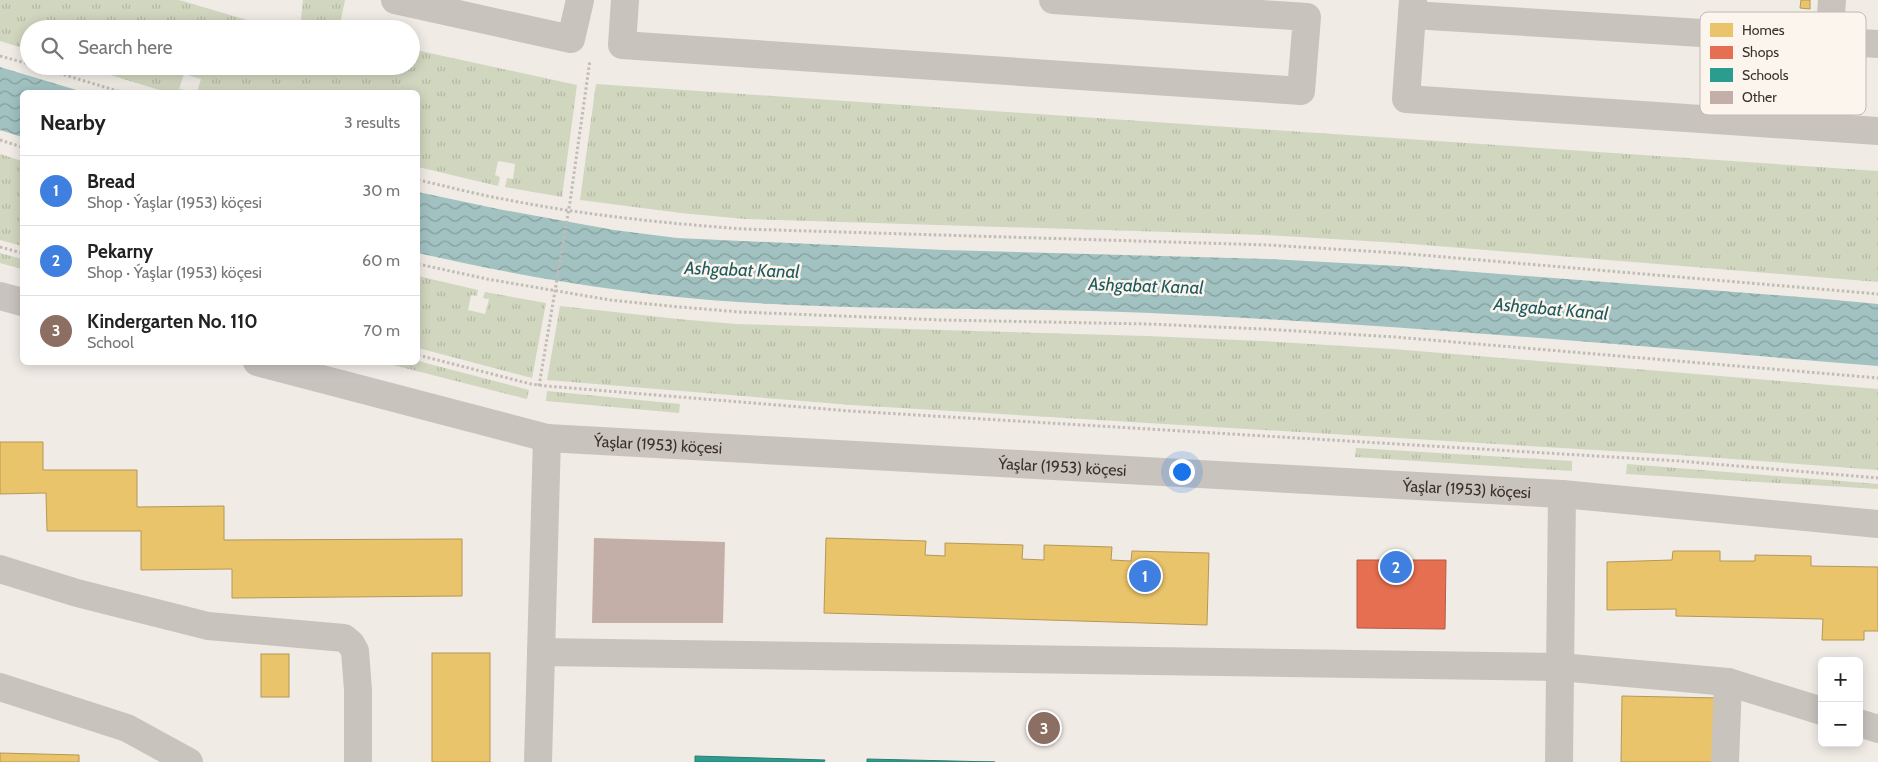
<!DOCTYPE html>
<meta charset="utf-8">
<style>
:root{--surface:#fff;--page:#f6f6f6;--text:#222;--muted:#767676;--line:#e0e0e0;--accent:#0b8043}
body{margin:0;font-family:Cabin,sans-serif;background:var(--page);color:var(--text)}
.controls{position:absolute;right:15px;bottom:15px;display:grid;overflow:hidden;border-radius:8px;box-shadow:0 2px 12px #0003}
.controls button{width:45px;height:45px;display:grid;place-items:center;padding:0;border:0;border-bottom:1px solid var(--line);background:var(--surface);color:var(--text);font:25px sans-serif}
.you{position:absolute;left:1181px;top:471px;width:18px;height:18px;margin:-12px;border:4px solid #fff;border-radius:50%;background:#1a73e8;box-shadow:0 0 0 8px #1a73e833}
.badge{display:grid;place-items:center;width:32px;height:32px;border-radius:50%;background:var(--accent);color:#fff;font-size:16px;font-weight:700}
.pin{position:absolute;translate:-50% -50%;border:2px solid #fff;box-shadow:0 1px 5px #0006}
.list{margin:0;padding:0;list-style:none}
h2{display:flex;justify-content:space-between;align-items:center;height:65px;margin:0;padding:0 20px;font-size:21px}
h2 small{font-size:16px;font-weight:400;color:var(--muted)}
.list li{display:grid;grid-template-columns:32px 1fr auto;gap:15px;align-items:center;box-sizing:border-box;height:70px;padding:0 20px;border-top:1px solid var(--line)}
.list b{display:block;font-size:19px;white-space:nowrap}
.list p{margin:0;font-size:16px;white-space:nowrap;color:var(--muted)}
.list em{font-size:16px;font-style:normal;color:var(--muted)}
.icon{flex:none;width:28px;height:28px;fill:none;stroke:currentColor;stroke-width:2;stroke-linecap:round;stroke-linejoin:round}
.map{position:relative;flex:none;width:1878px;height:762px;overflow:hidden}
.search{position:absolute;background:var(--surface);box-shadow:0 2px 12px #0003;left:20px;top:20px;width:400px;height:55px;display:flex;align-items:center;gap:12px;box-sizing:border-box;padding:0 18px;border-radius:28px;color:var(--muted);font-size:19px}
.panel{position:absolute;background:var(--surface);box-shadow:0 2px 12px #0003;left:20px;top:90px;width:400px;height:275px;border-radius:8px}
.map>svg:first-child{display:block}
.grass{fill:url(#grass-tufts)}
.water{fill:url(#water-waves)}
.homes{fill:#e9c46a;stroke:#b59857}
.shops{fill:#e76f51;stroke:#b35c46}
.schools{fill:#2a9d8f;stroke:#2f7c71}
.building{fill:#c3afa7}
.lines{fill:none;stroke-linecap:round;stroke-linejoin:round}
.path{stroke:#c2bbb6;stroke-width:3;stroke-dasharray:2.5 2.5;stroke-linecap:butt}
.minor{stroke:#c9c3be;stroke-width:28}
.labels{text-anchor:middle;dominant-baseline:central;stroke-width:5;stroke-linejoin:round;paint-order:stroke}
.street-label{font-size:16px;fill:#3b302b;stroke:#fbf5ee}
.water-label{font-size:18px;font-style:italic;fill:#1f5a5e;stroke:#fbf5ee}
.key{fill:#fbf5ee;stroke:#c1bab4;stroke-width:1}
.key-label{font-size:14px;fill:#3b302b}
</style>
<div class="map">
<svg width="1878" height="762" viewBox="0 0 1878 762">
<defs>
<pattern id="grass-tufts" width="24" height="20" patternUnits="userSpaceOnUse" patternTransform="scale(1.25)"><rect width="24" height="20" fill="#d1d6bf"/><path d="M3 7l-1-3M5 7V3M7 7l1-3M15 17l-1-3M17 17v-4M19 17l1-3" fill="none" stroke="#b4b8a4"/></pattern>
<pattern id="water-waves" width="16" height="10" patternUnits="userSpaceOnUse" patternTransform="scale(1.25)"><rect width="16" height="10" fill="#a1c2c1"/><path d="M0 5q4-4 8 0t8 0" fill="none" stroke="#849e9d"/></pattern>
</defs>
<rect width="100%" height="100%" fill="#f0ebe5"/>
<g class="grass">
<path d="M0,0H179L278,29H29V50L0,41Z"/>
<path d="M303,0H345L339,29H300Z"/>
<path d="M411,49L577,85L562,197L505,187L507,178L513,179L515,164L498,161L495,175L500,177L498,186L418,167V92H197L201,79L184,74L179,89L185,90L184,92H166L81,66H411Z"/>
<path d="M596,84L1878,171V282L1400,243L1264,235L745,219L681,213L580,200Z"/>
<path d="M0,154L22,161V246L0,240Z"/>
<path d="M0,253L22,259V269L0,263Z"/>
<path d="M418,276L478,290L477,296L471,295L468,310L485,314L489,299L483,298L485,292L546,303L532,378L418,348Z"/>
<path d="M560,306L678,319L736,324L1147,336L1262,341L1393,349L1878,389V470L1679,455L851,405L547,380Z"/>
<path d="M418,361L529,390L527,399L385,363Z"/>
<path d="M547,391L680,404L679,413L546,401Z"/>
<path d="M1356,448L1572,461V471L1355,457Z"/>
<path d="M1627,464L1878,484V489L1626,474Z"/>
</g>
<g class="water">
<path d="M0,67L83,92H22V137L0,130Z"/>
<path d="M418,192L498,209L614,230L677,238L945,250L1268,259L1398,266L1825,299L1878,304V366C1636,346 1393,324 1150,313C1013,307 875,311 738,302C631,295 522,277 418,253Z"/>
</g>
<g class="homes">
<path d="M1801,0H1810V9L1800,8Z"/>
<path d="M0,442H43V470H137V507L224,506V540L462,539V596L232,598V569L141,570V531H47L46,493L0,494Z"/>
<path d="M826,538L926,541L925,555L945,556V543L1023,545L1022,559L1044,560V545L1112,547L1111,560L1131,561L1132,551L1209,553L1207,625L824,613Z"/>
<path d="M1673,551H1720V561H1755V555L1811,556V566L1878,567V631H1864V640H1822L1823,619L1676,616V609L1607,610V562L1672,560Z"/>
<rect x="432" y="653" width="58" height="109"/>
<rect x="261" y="654" width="28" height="43"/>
<path d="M1622,696L1719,698L1718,762H1621Z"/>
<path d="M0,753L79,755V762H0Z"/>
</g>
<path class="shops" d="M1357,560H1446L1445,629L1357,628Z"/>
<g class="schools">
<path d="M695,756L825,760L824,762H695Z"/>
<path d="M867,759L995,762H867Z"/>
</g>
<path class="building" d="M594,538L725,542L723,623H592Z"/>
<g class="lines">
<g class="path">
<path d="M0,56L29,64"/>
<path d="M35,66L121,92"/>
<path d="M0,140L22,147"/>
<path d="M418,180C446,186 475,194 503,199C583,215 663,223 743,229L1268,245L1398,253L1878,294"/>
<path d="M0,247L22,253"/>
<path d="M418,264L487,279L610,300L680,307L740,312L942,320L1148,324L1263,329L1395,337L1878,378"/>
<path d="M418,355L531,384L546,386L850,411L1679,461L1878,478"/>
<path d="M539,386L570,202L590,60"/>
</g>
<g class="minor">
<path d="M395,0L571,39L580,0"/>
<path d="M625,0L622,45L1301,91L1307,17L1053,0"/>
<path d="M1413,0L1406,99L1878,131"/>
<path d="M1412,15L1878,44"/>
<path d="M1824,127L1832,0"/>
<path d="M0,296L22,302"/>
<path id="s1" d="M257,362L547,438L1562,494L1878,524"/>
<path d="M0,569L77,593L208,626L344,638L351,644L355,651L358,690V762"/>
<path d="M541,652L1560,667L1728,682L1822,711"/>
<path d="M0,687L127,728L189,762"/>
<path d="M1859,723L1878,729"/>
<path d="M538,762L547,438"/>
<path d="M1559,762L1562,494"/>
<path d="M1725,762L1728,682"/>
</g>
</g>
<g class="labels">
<g class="street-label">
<text stroke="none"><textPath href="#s1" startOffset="411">Ýaşlar (1953) köçesi</textPath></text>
<text stroke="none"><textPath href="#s1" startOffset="816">Ýaşlar (1953) köçesi</textPath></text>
<text stroke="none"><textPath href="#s1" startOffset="1221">Ýaşlar (1953) köçesi</textPath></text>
</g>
<g class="water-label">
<text transform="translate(742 270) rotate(2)">Ashgabat Kanal</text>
<text transform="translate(1146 286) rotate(2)">Ashgabat Kanal</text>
<text transform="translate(1551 309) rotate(5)">Ashgabat Kanal</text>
</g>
</g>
<rect x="1700" y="12" width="166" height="103" rx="8" class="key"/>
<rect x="1710" y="23" width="23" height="14" fill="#e9c46a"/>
<rect x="1710" y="46" width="23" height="13" fill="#e76f51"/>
<rect x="1710" y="68" width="23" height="14" fill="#2a9d8f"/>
<rect x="1710" y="91" width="23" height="13" fill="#c3afa7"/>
<g class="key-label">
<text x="1742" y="35">Homes</text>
<text x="1742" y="57">Shops</text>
<text x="1742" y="80">Schools</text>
<text x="1742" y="102">Other</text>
</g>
</svg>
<div class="controls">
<button>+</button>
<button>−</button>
</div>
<div class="you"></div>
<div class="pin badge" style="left:1145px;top:576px;background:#3f7fe0">1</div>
<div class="pin badge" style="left:1396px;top:567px;background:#3f7fe0">2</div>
<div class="pin badge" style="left:1044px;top:728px;background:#8d6e63">3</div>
<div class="search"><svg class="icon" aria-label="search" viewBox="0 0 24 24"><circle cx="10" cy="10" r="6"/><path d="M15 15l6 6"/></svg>Search here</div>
<section class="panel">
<h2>Nearby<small>3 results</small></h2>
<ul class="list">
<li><span class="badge" style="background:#3f7fe0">1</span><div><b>Bread</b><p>Shop · Ýaşlar (1953) köçesi</p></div><em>30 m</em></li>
<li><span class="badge" style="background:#3f7fe0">2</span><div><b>Pekarny</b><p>Shop · Ýaşlar (1953) köçesi</p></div><em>60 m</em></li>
<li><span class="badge" style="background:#8d6e63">3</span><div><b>Kindergarten No. 110</b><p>School</p></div><em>70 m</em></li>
</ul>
</section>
</div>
